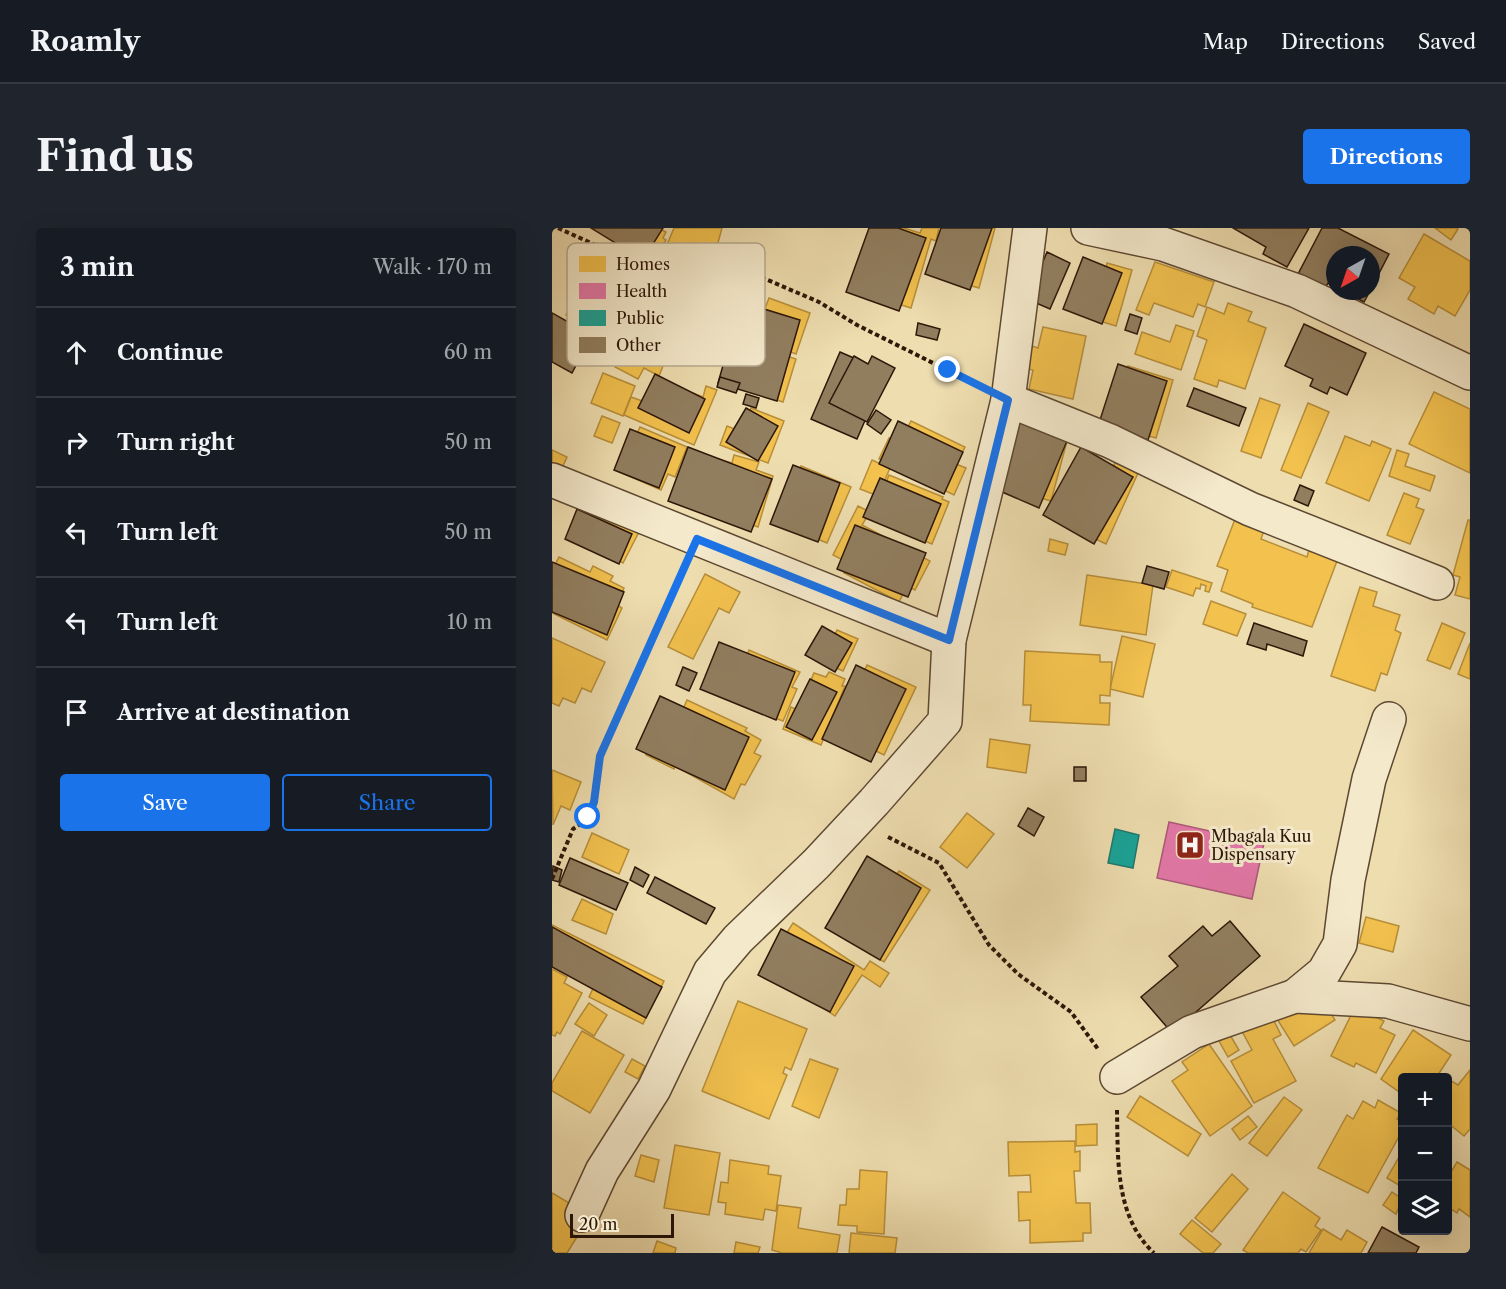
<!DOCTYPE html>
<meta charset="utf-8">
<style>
:root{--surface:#171b24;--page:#20242c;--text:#f1f3f6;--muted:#9ea1a6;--line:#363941;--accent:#1a73e8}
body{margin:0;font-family:"Libre Caslon Text",serif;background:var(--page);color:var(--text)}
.controls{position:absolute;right:18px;bottom:18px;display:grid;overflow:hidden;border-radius:6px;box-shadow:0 6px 24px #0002}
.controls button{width:54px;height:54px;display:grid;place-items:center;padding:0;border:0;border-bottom:2px solid var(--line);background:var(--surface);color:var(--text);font:30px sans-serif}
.compass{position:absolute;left:774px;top:18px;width:54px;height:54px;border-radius:50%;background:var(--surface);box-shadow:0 6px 24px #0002;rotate:220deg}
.scale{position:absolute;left:18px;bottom:15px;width:104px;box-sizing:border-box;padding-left:6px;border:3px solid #2d1709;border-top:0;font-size:16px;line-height:21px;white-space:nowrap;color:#2d1709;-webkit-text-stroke:4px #f4e9cb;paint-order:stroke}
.stop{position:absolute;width:18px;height:18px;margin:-14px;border:4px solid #1a73e8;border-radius:50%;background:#fff}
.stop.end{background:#1a73e8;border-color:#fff;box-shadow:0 2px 6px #0008}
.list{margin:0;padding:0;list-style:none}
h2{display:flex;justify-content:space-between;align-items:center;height:78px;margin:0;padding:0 24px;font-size:26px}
h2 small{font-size:20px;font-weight:400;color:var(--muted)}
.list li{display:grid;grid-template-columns:39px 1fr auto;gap:18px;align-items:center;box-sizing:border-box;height:90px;padding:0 24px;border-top:2px solid var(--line)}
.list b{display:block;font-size:22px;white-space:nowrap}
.list em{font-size:20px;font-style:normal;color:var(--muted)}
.actions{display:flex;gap:12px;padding:18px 24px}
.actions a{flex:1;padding:14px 0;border:2px solid var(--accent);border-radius:6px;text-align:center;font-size:21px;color:var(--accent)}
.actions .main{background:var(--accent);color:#fff}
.icon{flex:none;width:33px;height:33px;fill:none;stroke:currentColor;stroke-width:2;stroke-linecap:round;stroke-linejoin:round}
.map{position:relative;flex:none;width:918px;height:1025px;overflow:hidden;border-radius:6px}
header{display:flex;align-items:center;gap:36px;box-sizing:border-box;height:84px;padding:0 30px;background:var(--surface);border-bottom:2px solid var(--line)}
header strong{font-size:28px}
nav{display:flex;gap:33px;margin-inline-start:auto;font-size:21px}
.intro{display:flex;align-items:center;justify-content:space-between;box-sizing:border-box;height:144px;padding:0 36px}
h1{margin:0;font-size:42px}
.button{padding:15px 27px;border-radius:6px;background:var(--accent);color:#fff;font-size:21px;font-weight:700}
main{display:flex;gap:36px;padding:0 36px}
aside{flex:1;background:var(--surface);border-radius:6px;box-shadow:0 6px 24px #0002}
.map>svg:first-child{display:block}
.homes{fill:#f2c14e;stroke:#b78e39;stroke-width:1.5}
.health{fill:#e377a8;stroke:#ac5a78;stroke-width:1.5}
.public{fill:#17a398;stroke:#1e796d;stroke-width:1.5}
.building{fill:#917e5f;stroke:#2d1709;stroke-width:1.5}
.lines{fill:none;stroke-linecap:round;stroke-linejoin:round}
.street-casing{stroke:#5d4832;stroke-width:36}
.path{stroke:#2d1709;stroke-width:4;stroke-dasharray:4.5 3;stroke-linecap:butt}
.street{stroke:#f4e9cb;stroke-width:33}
.route{stroke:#1a73e8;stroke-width:8}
.labels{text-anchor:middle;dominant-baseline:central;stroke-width:6;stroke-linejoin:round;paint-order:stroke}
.poi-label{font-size:16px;fill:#2d1709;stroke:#f4e9cb;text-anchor:start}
.key{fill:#f4e9cb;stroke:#b8aa91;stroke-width:1.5}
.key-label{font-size:16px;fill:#2d1709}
</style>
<header>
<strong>Roamly</strong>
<nav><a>Map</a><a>Directions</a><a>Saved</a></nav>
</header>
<div class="intro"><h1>Find us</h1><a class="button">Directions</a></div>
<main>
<aside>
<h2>3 min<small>Walk · 170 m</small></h2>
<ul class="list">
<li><svg class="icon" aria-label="ahead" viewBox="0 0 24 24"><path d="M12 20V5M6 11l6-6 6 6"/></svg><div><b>Continue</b></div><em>60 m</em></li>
<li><svg class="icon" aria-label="right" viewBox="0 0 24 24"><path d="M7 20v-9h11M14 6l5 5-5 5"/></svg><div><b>Turn right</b></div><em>50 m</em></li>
<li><svg class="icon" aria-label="left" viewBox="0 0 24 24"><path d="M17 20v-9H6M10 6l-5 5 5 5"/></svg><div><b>Turn left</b></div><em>50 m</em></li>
<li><svg class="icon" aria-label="left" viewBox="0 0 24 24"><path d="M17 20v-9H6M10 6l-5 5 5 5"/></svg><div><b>Turn left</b></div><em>10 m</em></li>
<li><svg class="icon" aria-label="arrive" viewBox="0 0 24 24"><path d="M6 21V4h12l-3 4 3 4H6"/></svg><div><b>Arrive at destination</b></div></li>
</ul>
<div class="actions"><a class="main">Save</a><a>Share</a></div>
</aside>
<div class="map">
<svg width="918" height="1025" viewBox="0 0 918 1025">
<rect width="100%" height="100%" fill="#eeddaf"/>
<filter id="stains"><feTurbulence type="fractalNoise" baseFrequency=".00333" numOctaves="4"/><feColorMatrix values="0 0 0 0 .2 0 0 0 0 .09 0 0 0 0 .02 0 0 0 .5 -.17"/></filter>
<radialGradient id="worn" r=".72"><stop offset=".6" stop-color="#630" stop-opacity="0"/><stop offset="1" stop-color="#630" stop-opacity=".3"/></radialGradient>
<g class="homes">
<path d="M47,0H111L110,2L114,4L111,10L114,12L102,32Z"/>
<path d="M122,0H170L164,22L143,15L139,29L125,25L122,35L109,31Z"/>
<path d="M326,0H352L368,5L370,0H387L384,13L379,11L359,80L337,73L339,68L308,59Z"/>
<path d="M393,0H443L427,60L381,47Z"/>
<path d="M883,0H904L906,1L899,12Z"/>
<path d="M872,6L918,33V62L903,88L886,78L882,86L856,71L863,59L847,50Z"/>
<path d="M603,34L662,54L653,79L646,76L641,89L602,75L597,87L584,82Z"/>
<path d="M555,35L580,42L564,98L522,85L537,36L554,41Z"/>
<path d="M40,43L78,66L52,110L14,87Z"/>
<path d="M217,70L258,85L244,126L202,110Z"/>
<path d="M676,75L700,84L696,93L714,100L693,161L667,152L665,159L642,151L655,112L645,108L655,79L672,86Z"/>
<path d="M624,97L642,103L629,142L583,126L590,104L618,114Z"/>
<path d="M491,99L534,108L521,171L477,161L481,142L476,141L480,118L486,120Z"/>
<path d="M83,104L117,123L107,148L92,140L86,151L63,139Z"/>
<path d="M179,111L244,131L231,174L188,160L194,137L173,131Z"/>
<path d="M576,138L621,152L604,210L559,197Z"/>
<path d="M51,145L83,158L71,188L39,175Z"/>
<path d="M106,151L151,169L154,158L165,162L142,217L72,187L79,169L96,175Z"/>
<path d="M882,164L918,181V245L857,216Z"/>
<path d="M708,170L728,177L709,230L689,223Z"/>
<path d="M756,175L777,184L749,250L729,242Z"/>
<path d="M199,180L232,193L216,235L168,217L175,198L190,204Z"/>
<path d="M50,188L68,195L60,215L42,208Z"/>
<path d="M359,193L413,219L404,236L414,240L402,267L327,231L337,210L348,215Z"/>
<path d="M490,194L518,202L499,273L443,257L454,214L466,217L470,202L486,207Z"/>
<path d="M88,199L135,219L123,249L116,246L109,262L68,244Z"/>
<path d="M793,208L818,218L820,213L839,221L817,273L774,255Z"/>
<path d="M0,222L15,229L5,251L0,248Z"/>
<path d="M845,222L857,226L853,238L883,248L878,263L837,248Z"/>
<path d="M146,225L180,235L182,227L207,234L204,242L221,248L206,299L154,279V283L130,276Z"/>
<path d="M536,231L561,241L563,234L587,243L554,316L503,292L515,260L524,263Z"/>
<path d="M320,232L338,240L326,268L308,261Z"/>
<path d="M249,238L299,259L275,315L244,302L247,295L228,287Z"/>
<path d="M337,247L391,269L390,271L397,274L380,316L319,291Z"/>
<path d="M852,265L867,271L864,279L872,282L858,316L835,307Z"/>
<path d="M41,278L88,302L71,335L25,311Z"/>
<path d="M306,278L318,284L310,297L378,333L363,362L355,358L347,374L292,345L297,335L281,327Z"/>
<path d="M685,286L714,297L709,311L755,329L757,322L785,333L760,399L700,379L701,376L669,363L676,342L665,338Z"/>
<path d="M916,292H918V371L903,367L908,349L901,347Z"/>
<path d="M498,311L516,316L513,327L496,323Z"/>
<path d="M7,329L38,344L41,338L61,348L58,353L72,360L65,377L70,380L55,412L0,385V343Z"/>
<path d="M620,342L660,355L657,364L653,363L654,358L649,356L648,361L644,360L641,368L614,359Z"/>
<path d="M153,346L188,364L177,385L167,380L141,431L116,419Z"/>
<path d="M535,347L601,357L594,407L528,397Z"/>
<path d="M808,359L825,364L821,378L848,387L843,402L849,405L835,447L829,445L823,463L779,448Z"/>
<path d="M659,373L694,386L685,408L651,396Z"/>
<path d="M890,395L913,405L898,441L875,432Z"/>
<path d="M285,402L306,411L291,443L271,434Z"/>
<path d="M570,408L603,416L591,469L558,461Z"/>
<path d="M0,410L53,434L39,464L30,460L23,475L11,470L7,478L0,475Z"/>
<path d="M918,415V451L906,446Z"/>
<path d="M170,416L195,427L197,422L248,444L240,459L245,461L231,493L188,477L189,475L153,455Z"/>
<path d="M473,423L548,427V434H560L558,468L548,467V475H558L557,497L478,493L479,477H471Z"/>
<path d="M315,437L364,459L332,527L316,519L312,526L281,511Z"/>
<path d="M277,444L293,451L290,458H293L269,517L231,501L239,479L246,482L262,445L274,449Z"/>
<path d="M135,472L195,500L193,503L209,512L202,525L209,528L193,557L189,556L182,571L123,538L122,541L94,527L118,481L129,486Z"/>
<path d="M438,511L478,517L474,545L435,539Z"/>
<path d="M0,542L29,554L18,582L9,578L1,597Z"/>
<path d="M415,585L442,606L415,640L388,619Z"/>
<path d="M40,605L77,622L67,646L30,629Z"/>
<path d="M347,643L378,662L332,734L290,707L329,644L341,652Z"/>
<path d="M30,671L61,686L54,706L20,692Z"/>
<path d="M814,689L847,698L841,724L807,715Z"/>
<path d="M241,695L312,742L318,733L337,745L328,759L310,747L283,788L222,746L230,735L220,728Z"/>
<path d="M0,697L112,753L91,796L37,769L44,754L1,732L4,726L0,725Z"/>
<path d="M0,741L15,749L12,755L30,765L8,806L5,804L3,808L0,807Z"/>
<path d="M761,757L783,792L742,818L720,783Z"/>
<path d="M186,773L255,801L239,842L233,839L231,845L235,847L217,891L150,863Z"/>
<path d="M37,775L55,787L42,808L23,796Z"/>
<path d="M803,779L832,793L828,800L843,807L824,845L804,835L802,839L779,828Z"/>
<path d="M719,787L729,807L721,811L744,853L702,875L679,833L700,822L684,792Z"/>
<path d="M861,802L899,827L884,850H850V866L829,851Z"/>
<path d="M30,803L72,827L38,885L0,863V855Z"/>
<path d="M678,807L687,822L676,829L667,813Z"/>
<path d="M657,816L700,878L658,908L620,853L636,842L630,834Z"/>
<path d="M80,831L93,838L86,851L73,844Z"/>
<path d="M258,831L286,841L267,890L240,878Z"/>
<path d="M918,842V901L912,908L896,895V851L906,857Z"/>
<path d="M588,868L649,906L636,928L575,889Z"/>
<path d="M732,869L750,882L715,928L697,915Z"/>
<path d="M826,872L849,885L845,891L850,894V903L816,965L766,940L795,887L801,891L811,873L823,880Z"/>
<path d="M696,888L705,899L688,912L680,901Z"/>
<path d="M545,896V917L524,918V897Z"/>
<path d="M523,913V924L528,923V943H522L524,975H538L539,1005H531V1013L478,1015V992L467,993L466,964H479L478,947L457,948L456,914Z"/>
<path d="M123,917L168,925L157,987L112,980Z"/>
<path d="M850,924V959L835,950Z"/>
<path d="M89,927L107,932L102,954L83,948Z"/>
<path d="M178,932L217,938L216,946L229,948L224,983L213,981L211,992L173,986L174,975L166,974L169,954L176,955Z"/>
<path d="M905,934L918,942V989L907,981L905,985L896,979V949Z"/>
<path d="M308,942L335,944L332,1006L305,1004V998L286,997L288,977H294L295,961H307Z"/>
<path d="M680,946L696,961L660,1004L643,990Z"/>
<path d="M731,964L768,990L763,998L769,1002L754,1024L749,1021L746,1025H696L691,1022Z"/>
<path d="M840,964L850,971L844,986L831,977Z"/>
<path d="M0,965L19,976L28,989L19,1005L25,1009L15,1025H0Z"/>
<path d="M226,977L249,980L246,1000L288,1007L285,1025H230L220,1022Z"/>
<path d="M640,992L669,1016L661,1025H651L628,1006Z"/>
<path d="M771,1001L789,1012L795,1002L815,1014L809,1025H757Z"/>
<path d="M299,1005L345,1010L343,1025H297Z"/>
<path d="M105,1013L124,1020L123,1025H101Z"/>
<path d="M184,1014L208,1019L206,1025H182Z"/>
</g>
<path class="health" d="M617,594L712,615L700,671L605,650Z"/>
<path class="public" d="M563,601L587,607L581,640L556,635Z"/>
<g class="building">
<path d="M39,0H111L91,32Z"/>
<path d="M317,0H346L374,10L347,83L294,64Z"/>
<path d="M389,0H440L418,62L373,46Z"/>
<path d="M681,0H757L735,39L711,26L714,19Z"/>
<path d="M770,0H786L837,26L819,61V27H783V59L776,55L772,62L745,48Z"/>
<path d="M495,24L518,35L498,81L475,71Z"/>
<path d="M531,29L570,45L550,96L511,81Z"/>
<path d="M791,63H818L812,74Z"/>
<path d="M189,74L248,92L225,173L166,155Z"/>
<path d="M0,85L45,110L33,132L28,130L20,145L0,134Z"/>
<path d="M578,86L590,90L585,106L573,102Z"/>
<path d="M366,95L388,101L385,112L364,107Z"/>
<path d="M752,96L814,125L795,167L778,159L775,166L758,158L761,151L733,138Z"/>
<path d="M288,124L334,144L305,211L259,191Z"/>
<path d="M302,128L316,136L320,128L343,140L315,194L277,175Z"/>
<path d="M566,136L615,153L596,212L547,195Z"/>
<path d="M103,146L153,171L137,205L86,180Z"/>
<path d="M168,149L188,155L184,165L165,159Z"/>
<path d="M642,160L694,180L687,198L635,178Z"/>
<path d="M194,166L207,170L204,180L191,176Z"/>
<path d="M194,180L226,198L206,233L174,214Z"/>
<path d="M324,182L339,192L329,206L315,196Z"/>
<path d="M462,190L515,213L487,280L434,257Z"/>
<path d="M346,193L411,224L392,266L327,236Z"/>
<path d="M78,201L123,219L107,260L62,242Z"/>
<path d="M136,219L220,251L199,304L116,273Z"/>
<path d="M529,219L581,249L542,316L491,287Z"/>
<path d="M241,237L288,255L266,314L218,296Z"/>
<path d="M328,250L389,276L373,315L311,289Z"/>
<path d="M748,257L762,263L756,278L742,272Z"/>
<path d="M25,281L80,306L67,336L13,311Z"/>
<path d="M303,297L374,325L356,369L285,341Z"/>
<path d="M0,334L72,364L55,407L0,384Z"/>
<path d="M595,338L617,344L612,361L590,355Z"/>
<path d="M702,395L755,413L751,428L715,416L714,422L695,416Z"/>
<path d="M270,398L300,415L283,444L253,427Z"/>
<path d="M167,414L243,444L224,492L148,461Z"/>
<path d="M304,437L354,461L319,534L270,511Z"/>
<path d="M131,439L145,445L137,463L124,457Z"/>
<path d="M258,451L285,464L260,512L234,499Z"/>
<path d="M108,468L197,509L173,562L84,521Z"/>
<rect x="522" y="539" width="12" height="14"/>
<path d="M476,580L492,589L482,608L466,598Z"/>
<path d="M315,628L369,660L328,732L273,700Z"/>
<path d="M18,630L76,655L64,682L7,657Z"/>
<path d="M1,638L10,642L7,654L0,652Z"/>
<path d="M83,639L97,647L91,659L78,652Z"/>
<path d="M103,649L163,680L154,696L95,665Z"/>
<path d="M678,693L708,728L620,805L589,769L626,738L617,728L651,698L660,708Z"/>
<path d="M0,699L110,759L94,790L0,739Z"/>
<path d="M229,701L302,738L278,784L206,747Z"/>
<path d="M830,999L867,1019L864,1025H816Z"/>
</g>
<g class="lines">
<g class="street-casing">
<g id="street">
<path d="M536,0L611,16L745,63L918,145"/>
<path d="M456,172L558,213L698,281L885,355"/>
<path d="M0,252L397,412"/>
<path d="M743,768L836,773L918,796"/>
<path d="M565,849L640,804L743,768L772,744L788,716L796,652L817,551L837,491"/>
<path d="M30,987L50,943L102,861L158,744L186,711L264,636L322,574L393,493L397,412L456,172L478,0"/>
</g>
</g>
<g class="path">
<path d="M6,0L125,54L145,53L171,44H197L267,74L305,97L425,157"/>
<path d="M336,609L387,635L437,717L466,746L519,784L546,821"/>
<path d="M0,651L21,601L33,593L40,581L48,528L132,341"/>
<path d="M565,882C566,932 563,989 602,1025"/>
</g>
<use href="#street" class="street"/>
</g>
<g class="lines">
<path class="route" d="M36,589L42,574L48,528L145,311L397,412L456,172L396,142"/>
</g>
<defs>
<g id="hospital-square" transform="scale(1.5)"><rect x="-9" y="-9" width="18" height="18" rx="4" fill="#8f2418" stroke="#f4e9cb"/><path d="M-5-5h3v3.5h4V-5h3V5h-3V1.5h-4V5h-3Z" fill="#fff"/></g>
</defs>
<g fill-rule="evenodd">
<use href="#hospital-square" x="638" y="617"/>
</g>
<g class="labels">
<g class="poi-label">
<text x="659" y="608">Mbagala Kuu<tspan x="659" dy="18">Dispensary</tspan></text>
</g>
</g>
<rect x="15" y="15" width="198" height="123" rx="9" class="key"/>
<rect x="27" y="28" width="27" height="16" fill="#f2c14e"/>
<rect x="27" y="55" width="27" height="16" fill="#e377a8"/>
<rect x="27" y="82" width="27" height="16" fill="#17a398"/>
<rect x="27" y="109" width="27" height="16" fill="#917e5f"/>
<g class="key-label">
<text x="64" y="42">Homes</text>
<text x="64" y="69">Health</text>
<text x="64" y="96">Public</text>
<text x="64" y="123">Other</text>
</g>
<rect width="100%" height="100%" filter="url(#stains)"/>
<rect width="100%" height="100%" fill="url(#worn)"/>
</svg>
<div class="controls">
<button>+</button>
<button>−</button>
<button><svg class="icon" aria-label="layers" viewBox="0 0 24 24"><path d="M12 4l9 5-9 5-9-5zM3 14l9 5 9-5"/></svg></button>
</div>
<svg class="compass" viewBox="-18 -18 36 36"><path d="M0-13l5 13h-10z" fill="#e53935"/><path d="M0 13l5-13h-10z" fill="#9ea1a6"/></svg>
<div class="scale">20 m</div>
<div class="stop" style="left:36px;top:589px"></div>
<div class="stop end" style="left:396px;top:142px"></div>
</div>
</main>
